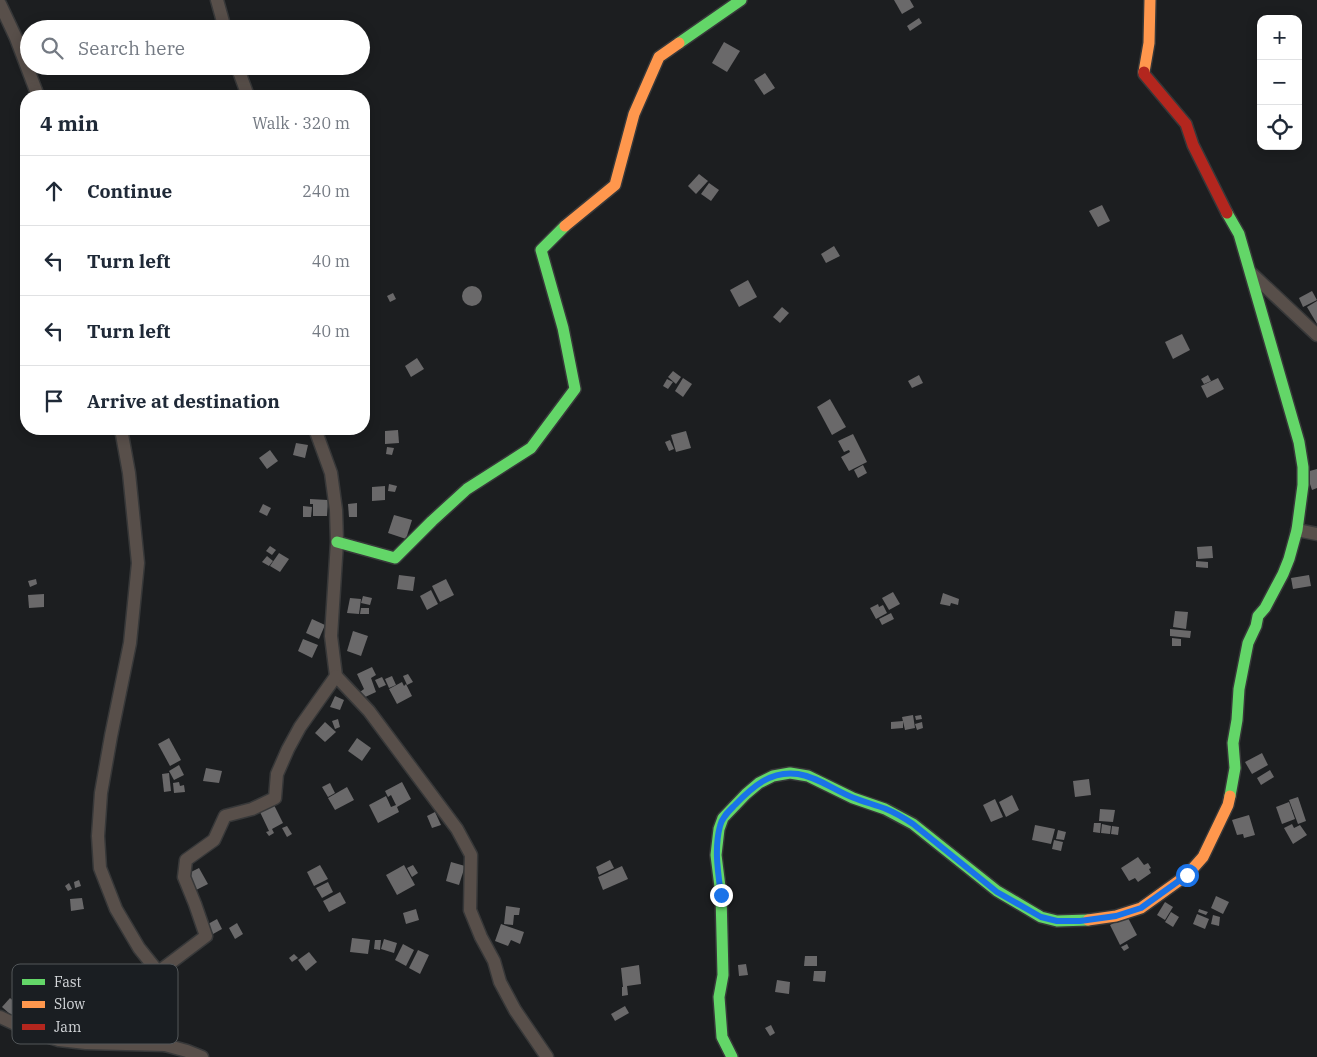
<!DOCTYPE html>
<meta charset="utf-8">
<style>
:root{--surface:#fff;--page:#f6f6f7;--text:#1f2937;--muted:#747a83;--line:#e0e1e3}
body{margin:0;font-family:"IBM Plex Serif",serif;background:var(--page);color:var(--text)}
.controls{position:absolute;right:15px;top:15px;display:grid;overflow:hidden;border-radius:10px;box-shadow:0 2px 12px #0003}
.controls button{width:45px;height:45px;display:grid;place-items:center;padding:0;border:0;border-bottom:1px solid var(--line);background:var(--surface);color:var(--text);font:25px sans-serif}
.stop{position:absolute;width:15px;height:15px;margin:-11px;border:4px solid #1a73e8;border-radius:50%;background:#fff}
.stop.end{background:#1a73e8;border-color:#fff;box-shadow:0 1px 5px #0008}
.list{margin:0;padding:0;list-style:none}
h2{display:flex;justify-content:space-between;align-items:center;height:65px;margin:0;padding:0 20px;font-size:21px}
h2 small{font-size:16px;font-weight:400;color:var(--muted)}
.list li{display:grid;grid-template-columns:32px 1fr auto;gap:15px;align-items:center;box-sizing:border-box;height:70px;padding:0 20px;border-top:1px solid var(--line)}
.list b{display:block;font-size:19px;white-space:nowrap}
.list em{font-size:16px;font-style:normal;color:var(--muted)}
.icon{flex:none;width:28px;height:28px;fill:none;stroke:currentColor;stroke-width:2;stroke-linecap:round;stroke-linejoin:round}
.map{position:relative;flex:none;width:1317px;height:1057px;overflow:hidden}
.search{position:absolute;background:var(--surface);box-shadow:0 2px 12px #0003;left:20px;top:20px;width:350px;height:55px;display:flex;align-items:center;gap:12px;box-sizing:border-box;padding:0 18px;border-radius:28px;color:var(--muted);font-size:19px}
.panel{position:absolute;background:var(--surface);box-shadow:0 2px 12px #0003;left:20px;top:90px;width:350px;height:345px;border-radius:20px}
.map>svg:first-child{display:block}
.building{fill:#6a696a}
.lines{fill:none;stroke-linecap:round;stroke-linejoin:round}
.street-casing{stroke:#373839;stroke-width:15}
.fast-casing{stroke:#373839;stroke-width:14}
.slow-casing{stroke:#373839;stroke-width:14}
.jam-casing{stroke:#373839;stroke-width:14}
.street{stroke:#584f4a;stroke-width:12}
.fast{stroke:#63d668;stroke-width:11}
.slow{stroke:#ff974d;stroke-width:11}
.jam{stroke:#b3261e;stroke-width:11}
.route{stroke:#1a73e8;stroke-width:6}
.key{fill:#1a1e22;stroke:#525659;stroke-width:1}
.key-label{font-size:14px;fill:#d4d7da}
</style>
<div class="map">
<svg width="1317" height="1057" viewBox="0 0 1317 1057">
<rect width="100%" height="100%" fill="#1c1e20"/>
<g class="building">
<path d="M894,0H910L914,7L902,14Z"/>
<path d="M919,18L922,23L910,31L907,26Z"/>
<path d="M724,42L740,51L727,72L712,63Z"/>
<path d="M765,73L775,88L764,95L754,80Z"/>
<path d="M699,174L708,181L696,194L688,186Z"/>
<path d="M709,183L719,190L711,201L701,194Z"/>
<path d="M1102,205L1110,221L1098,227L1089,211Z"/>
<path d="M834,246L840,256L826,263L821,254Z"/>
<path d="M748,280L757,297L739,307L730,290Z"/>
<circle cx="472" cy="296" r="10"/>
<path d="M1312,291L1317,300L1303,307L1299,298Z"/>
<path d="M393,293L396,299L390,302L387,296Z"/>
<path d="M1317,301V324L1307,307Z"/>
<path d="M782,307L789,313L780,323L773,317Z"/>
<path d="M1182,334L1190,350L1173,359L1165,342Z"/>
<path d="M417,358L424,369L411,377L405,366Z"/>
<path d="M673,371L681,377L676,384L668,377Z"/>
<path d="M919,375L923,383L912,388L908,381Z"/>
<path d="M1208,375L1211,381L1204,384L1201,379Z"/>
<path d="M683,378L692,384L683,397L675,391Z"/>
<path d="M1218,378L1224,389L1207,398L1201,386Z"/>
<path d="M667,379L673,382L668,389L663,386Z"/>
<path d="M830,399L846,427L832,435L817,407Z"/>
<path d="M398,430L399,443L385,444V431Z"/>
<path d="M686,431L691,448L676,452L671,435Z"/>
<path d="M853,434L867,462L849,471L841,457L850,452L849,450L844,452L838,441Z"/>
<path d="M670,440L674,449L669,451L665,442Z"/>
<path d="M296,443L308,445L305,458L293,455Z"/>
<path d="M387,447L394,448L392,455L386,454Z"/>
<path d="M270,450L278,461L267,469L259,458Z"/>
<path d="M863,465L867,473L858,478L854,470Z"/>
<path d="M1317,469V488L1312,490L1306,472Z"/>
<path d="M389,484L397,486L395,492L388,491Z"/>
<path d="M385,486V500L372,501V487Z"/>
<path d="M310,499L328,500L327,516H313V504H310Z"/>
<path d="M357,503V517H349L348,504Z"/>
<path d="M263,504L271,508L267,516L259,512Z"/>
<path d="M303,506L312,507L311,517H303Z"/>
<path d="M394,515L412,520L406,539L388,533Z"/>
<path d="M270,546L276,550L272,555L266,551Z"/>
<path d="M1212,546L1213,558L1198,559L1197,547Z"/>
<path d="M279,553L289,559L280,572L270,566Z"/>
<path d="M267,556L273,561L269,566L262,562Z"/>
<path d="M1196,561L1208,562V568L1196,567Z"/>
<path d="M399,575L415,577L413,591L397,589Z"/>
<path d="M1309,575L1311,586L1293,589L1291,578Z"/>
<path d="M36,579L37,584L30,587L28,581Z"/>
<path d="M446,579L454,595L440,602L432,586Z"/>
<path d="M431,590L438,604L427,610L420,596Z"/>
<path d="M893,592L900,604L889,610L882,598Z"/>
<path d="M943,593L959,599L958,605L951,603L950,606L940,604Z"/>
<path d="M44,594V607L29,608L28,595Z"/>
<path d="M363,596L372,598L370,605L361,603Z"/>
<path d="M350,598L361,599L359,614L347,613Z"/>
<path d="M878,604L879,607L883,605L887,613L876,619L870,608Z"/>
<path d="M361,608H369V614H360Z"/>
<path d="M1175,611L1188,612L1186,629L1173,627Z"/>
<path d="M891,613L894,619L882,625L879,619Z"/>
<path d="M312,619L325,625L319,639L306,633Z"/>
<path d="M1170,629L1191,631L1190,638L1170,636Z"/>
<path d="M353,631L368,636L361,656L347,651Z"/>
<path d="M1172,638L1181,639V646H1172Z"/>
<path d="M303,639L318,645L312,658L298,651Z"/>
<path d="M372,667L376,675L371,678L376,692L363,698L360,692L364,689L357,674Z"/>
<path d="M408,674L413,682L407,685L403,676Z"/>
<path d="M392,676L396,685L389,688L385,679Z"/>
<path d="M382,677L386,685L379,688L375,680Z"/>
<path d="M402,682L404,686L406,684L412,696L397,704L389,689Z"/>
<path d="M335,696L344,700L340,710L330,707Z"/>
<path d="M913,715L915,728L905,730L902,717Z"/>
<path d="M921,715L922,719L916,720L915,716Z"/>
<path d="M338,719L340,727L335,729L332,721Z"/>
<path d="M903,721V728L891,729V722Z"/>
<path d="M325,722L336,732L325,742L315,733Z"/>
<path d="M922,722L923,728L917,730L915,724Z"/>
<path d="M169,738L181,760L170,766L158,744Z"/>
<path d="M357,738L371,748L362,761L348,751Z"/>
<path d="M1262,753L1268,765L1252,774L1245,762Z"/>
<path d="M179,765L184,775L174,780L169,771Z"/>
<path d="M206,768L222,771L219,783L203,781Z"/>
<path d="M1270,770L1274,777L1261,785L1257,778Z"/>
<path d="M169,773L171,791L164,792L162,774Z"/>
<path d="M1089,779L1091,795L1075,797L1073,781Z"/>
<path d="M179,782L180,786L184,785L185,792L174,793L173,783Z"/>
<path d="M402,782L411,799L397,807L399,812L378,823L369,805L386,796L391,807L396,805L391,795L388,797L385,791Z"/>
<path d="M330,783L335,793L328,797L322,787Z"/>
<path d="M347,787L354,800L335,810L328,798Z"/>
<path d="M1012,795L1019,810L1006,817L999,802Z"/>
<path d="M1298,797L1306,821L1298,824L1289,800Z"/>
<path d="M995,799L1003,817L991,822L983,805Z"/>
<path d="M1289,802L1295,819L1282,824L1276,807Z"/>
<path d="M274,805L283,823L272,829L274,833L269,836L266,832L269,831L260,812Z"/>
<path d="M1100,809L1115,810L1113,822L1099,821Z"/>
<path d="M435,812L441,825L432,828L427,816Z"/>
<path d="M1249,815L1255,835L1244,838L1243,834L1237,835L1232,820Z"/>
<path d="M1094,823H1101L1100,833L1093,832Z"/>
<path d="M1102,824L1111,826L1110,834L1101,833Z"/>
<path d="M1292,824L1294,828L1300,825L1307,835L1293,844L1284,828Z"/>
<path d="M1035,825L1055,829L1051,844L1032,840Z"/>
<path d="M287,826L292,834L287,837L282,828Z"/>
<path d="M1112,826L1119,827L1118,835L1111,834Z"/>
<path d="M1058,830L1066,832L1064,840L1056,839Z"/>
<path d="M1054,840L1063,842L1061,851L1052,849Z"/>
<path d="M1138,857L1144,865L1148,863L1151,868L1149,869L1151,873L1138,882L1135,878L1129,881L1121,868Z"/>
<path d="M610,860L614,868L599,875L596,867Z"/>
<path d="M451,862L465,866L459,885L446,881Z"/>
<path d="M320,865L328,879L314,886L307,872Z"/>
<path d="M404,865L415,885L397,895L386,875Z"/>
<path d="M413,865L418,873L412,877L407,868Z"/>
<path d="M622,866L628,879L603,890L598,877Z"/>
<path d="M199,868L208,884L196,890L187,874Z"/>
<path d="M79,880L81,886L75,888L74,882Z"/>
<path d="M328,882L333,892L322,898L316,888Z"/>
<path d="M69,883L72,889L68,891L65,886Z"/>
<path d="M340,892L346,903L329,912L323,901Z"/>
<path d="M1216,896L1229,902L1223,914L1211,908Z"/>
<path d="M82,898L84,909L71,911L70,899Z"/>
<path d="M1165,902L1173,907L1165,920L1157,915Z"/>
<path d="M506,906L520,908L519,915H514L513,925L504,924Z"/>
<path d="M416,909L419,920L406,924L403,913Z"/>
<path d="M1199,909L1208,912L1206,915L1198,912Z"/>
<path d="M1171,912L1179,917L1173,927L1165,922Z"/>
<path d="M1197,914L1209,919L1205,929L1193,924Z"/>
<path d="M1213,915L1220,917L1219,926L1211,924Z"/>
<path d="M1127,916L1137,935L1120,945L1110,925Z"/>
<path d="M217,919L222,929L213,934L208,924Z"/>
<path d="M237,923L243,934L235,939L229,928Z"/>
<path d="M501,924L524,932L520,944L511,940L508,946L495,941Z"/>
<path d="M352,938L370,940L368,954L350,952Z"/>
<path d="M384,939L397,943L394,953L381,949Z"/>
<path d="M375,940H381L380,950L374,949Z"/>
<path d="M403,944L414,950L406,966L395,960Z"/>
<path d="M1127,944L1129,948L1124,951L1121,947Z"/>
<path d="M418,950L429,955L420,974L409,968Z"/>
<path d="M309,952L317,962L306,971L298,960Z"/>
<path d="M294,954L298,958L292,962L289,958Z"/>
<path d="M805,956H817V966H804Z"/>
<path d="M746,964L748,975L739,976L738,965Z"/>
<path d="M639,965L641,984L627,986L628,995L622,996V987H623L621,968Z"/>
<path d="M814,971H826L825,982L813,981Z"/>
<path d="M777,980L790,982L789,994L775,992Z"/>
<path d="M10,998L19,1006L11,1015L2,1007Z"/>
<path d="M625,1006L629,1013L615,1021L611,1014Z"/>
<path d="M771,1025L775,1033L770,1036L765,1028Z"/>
</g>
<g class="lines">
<g class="street-casing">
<g id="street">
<path d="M217,0L225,29"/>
<path d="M0,4L16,38L38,96"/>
<path d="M237,66L248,96"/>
<path d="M1251,273L1317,335"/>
<path d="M121,429L129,473L138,563L130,643L111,736L101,793L98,836L100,868L116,909L139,948L155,968L166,991L170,1005V1015L165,1045"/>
<path d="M315,429L331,473L336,510L337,542L331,636L336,676L369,711L457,829L471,855L470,910L481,937L494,961L500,982L515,1010L547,1057"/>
<path d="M1297,530L1317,534"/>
<path d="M157,973L206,936L195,904L184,877L186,860L214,840L225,816L252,809L275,798L277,774L288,749L300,727L336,676"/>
<path d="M0,1017L28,1030L59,1040L86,1043L165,1045L187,1051L202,1057"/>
</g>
</g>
<g class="fast-casing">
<g id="fast">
<path d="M679,43L741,0"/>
<path d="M1227,213L1239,234L1299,442L1303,467V485L1297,530L1289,559L1283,574L1265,608L1258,616L1256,626L1248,643L1239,689L1237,720L1233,743L1235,768L1230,796"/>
<path d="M337,542L395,558L432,521L467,489L531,448L575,389L563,328L541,250L565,226"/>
<path d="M732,1057L722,1037L719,997L723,975L721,895L716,855L719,829L723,818L746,794L759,783L773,776L790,773L808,776L853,798L885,809L913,824L997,891L1041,917L1057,921L1088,920"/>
</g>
</g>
<g class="slow-casing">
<g id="slow">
<path d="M1144,72L1149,43L1150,0"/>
<path d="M565,226L615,185L634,114L659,57L679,43"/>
<path d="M1088,920L1116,916L1141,908L1187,875L1203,857L1228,805L1230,796"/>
</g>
</g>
<g class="jam-casing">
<path id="jam" d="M1144,72V74L1186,124L1193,145L1227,213"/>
</g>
<use href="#street" class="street"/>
<use href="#fast" class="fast"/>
<use href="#slow" class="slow"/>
<use href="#jam" class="jam"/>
</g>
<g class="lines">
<path class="route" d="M721,895C718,872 714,849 720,826C722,817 729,811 735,805C752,787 771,770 798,774C818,777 835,791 854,798C864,802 876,805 886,809C896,813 904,818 913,824L997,892L1041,917L1057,921H1080L1116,916L1141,908L1187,875"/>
</g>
<rect x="12" y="964" width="166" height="80" rx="8" class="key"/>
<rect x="22" y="979" width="23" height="6" fill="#63d668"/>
<rect x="22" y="1001" width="23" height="7" fill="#ff974d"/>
<rect x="22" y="1024" width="23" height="6" fill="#b3261e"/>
<g class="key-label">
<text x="54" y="987">Fast</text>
<text x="54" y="1009">Slow</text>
<text x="54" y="1032">Jam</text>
</g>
</svg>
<div class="controls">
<button>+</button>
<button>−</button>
<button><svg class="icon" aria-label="locate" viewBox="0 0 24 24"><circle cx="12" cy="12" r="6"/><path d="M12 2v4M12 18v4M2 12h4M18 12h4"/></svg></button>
</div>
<div class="stop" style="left:1187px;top:875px"></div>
<div class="stop end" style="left:721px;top:895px"></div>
<div class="search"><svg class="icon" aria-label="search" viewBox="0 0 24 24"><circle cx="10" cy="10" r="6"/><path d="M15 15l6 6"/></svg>Search here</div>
<section class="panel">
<h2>4 min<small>Walk · 320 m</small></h2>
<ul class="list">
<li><svg class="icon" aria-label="ahead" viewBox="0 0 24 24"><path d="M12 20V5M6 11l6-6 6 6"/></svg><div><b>Continue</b></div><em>240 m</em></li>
<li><svg class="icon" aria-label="left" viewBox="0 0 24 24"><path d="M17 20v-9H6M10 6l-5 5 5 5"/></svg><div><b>Turn left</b></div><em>40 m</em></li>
<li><svg class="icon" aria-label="left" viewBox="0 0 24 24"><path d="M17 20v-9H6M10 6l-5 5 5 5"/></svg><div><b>Turn left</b></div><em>40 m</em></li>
<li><svg class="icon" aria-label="arrive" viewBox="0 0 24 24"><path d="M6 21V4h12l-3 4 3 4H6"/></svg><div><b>Arrive at destination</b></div></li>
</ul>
</section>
</div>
